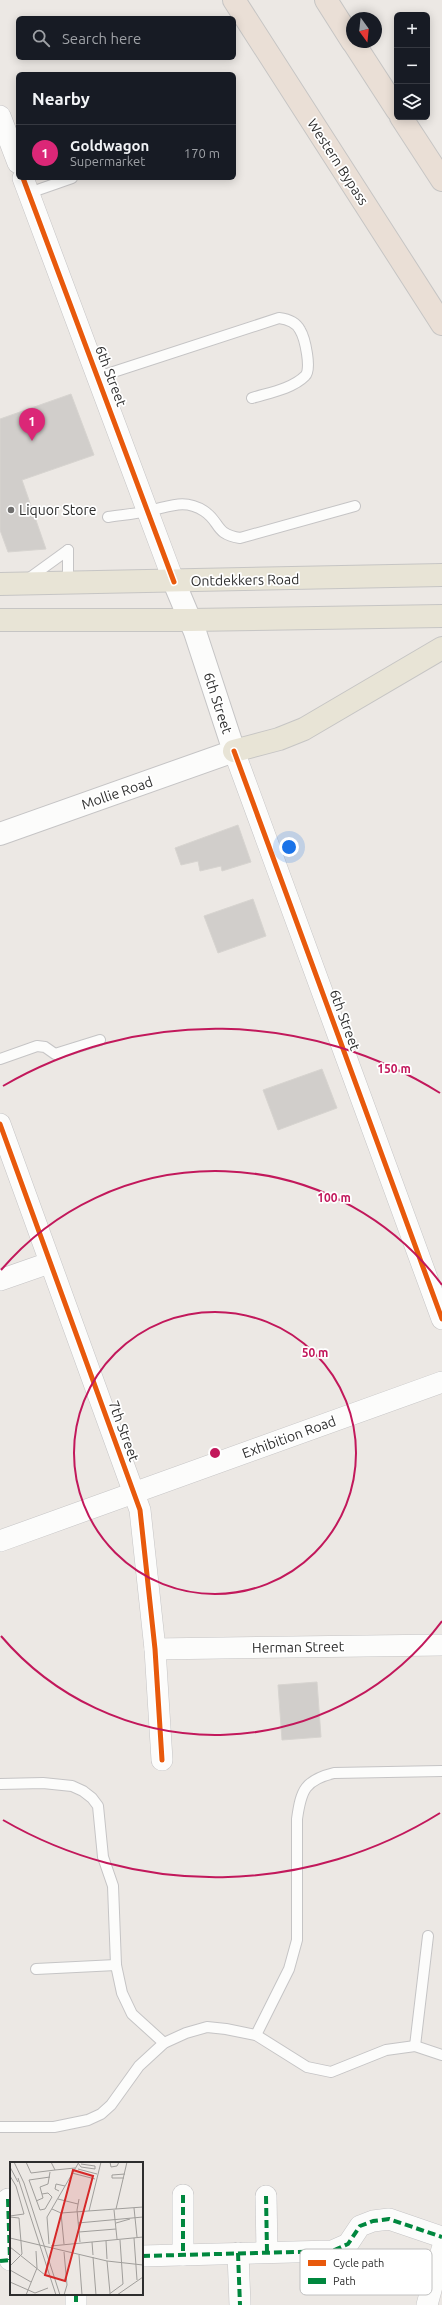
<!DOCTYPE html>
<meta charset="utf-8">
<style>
:root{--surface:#171b24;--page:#20242c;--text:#f1f3f6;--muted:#9ea1a6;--line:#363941;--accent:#db2777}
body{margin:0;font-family:Ubuntu,sans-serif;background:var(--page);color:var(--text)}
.controls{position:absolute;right:12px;top:12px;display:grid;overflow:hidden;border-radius:6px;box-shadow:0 2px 10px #0003}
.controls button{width:36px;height:36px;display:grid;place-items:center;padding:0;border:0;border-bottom:1px solid var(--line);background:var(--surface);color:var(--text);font:20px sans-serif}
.compass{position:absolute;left:346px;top:12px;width:36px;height:36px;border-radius:50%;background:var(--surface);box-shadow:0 2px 10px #0003;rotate:165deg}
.you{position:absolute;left:289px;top:847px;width:14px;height:14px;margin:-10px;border:3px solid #fff;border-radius:50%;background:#1a73e8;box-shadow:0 0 0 6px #1a73e833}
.badge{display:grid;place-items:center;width:26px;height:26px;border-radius:50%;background:var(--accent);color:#fff;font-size:13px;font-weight:700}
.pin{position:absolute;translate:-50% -33px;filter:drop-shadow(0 1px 2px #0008)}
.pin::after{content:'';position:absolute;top:21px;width:14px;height:12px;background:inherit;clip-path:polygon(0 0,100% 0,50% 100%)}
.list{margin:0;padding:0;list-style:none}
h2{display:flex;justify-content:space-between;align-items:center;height:52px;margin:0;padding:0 16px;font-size:17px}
h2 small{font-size:13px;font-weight:400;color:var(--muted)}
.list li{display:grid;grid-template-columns:26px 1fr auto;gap:12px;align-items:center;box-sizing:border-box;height:56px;padding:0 16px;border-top:1px solid var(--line)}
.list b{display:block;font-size:15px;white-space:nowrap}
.list p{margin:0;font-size:13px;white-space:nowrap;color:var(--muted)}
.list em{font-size:13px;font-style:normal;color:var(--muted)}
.icon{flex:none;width:22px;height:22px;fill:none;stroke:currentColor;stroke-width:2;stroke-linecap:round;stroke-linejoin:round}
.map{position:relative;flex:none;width:442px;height:2305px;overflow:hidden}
.search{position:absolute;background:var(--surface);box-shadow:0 2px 10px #0003;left:16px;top:16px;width:220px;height:44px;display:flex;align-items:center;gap:10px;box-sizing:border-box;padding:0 14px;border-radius:6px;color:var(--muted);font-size:15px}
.panel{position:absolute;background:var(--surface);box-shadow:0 2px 10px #0003;left:16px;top:72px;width:220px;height:108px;border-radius:6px}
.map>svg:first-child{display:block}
.building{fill:#d1cecb;stroke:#d7d4d0}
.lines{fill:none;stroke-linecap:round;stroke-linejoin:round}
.service-casing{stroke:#c5c4c5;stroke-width:12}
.minor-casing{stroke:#c5c4c5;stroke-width:22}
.secondary-casing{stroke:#c5c4c5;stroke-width:24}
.primary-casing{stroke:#c6c5c4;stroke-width:24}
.motorway-casing{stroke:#c6c5c4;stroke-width:24}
.service{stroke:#fcfcfb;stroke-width:10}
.minor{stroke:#fcfcfb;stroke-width:21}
.secondary{stroke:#fcfcfb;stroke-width:22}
.primary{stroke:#e8e4d6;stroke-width:22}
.motorway{stroke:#eadfd6;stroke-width:22}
.quiet{stroke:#00873e;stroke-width:4;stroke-dasharray:8 4;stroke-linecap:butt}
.cycleway-casing{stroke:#fff;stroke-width:8}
.cycleway{stroke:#e8590c;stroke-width:5}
.ring{fill:none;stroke:#c2185b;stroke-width:2}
.poi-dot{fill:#706f6e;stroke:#fff;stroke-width:1.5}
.labels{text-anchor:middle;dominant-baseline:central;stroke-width:3.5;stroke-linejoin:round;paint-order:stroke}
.street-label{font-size:14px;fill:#2e2e2e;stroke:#fff}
.poi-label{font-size:14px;fill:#2e2e2e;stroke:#fff;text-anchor:start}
.inset-road{fill:none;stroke:#a09e9b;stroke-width:1}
.view{fill:#d62828;fill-opacity:0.15;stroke:#d62828;stroke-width:2}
.inset-edge{fill:none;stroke:#2e2e2e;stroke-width:2}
.key{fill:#fff;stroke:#c0c0c0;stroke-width:1}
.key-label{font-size:11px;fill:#2e2e2e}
.centre{fill:#c2185b;stroke:#fff;stroke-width:2}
.ring-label{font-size:12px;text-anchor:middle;font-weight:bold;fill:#c2185b;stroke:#fff;stroke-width:3.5;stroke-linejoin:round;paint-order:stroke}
</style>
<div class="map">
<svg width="442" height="2305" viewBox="0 0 442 2305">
<rect width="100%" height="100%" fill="#ece8e4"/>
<g class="building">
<path d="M71,394L94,455L22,480L46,549L8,552L0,530V419Z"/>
<path d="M238,825L251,862L222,871L221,866L200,871L198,861L181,865L175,848Z"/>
<path d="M253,899L266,936L218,953L204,916Z"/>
<path d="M322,1069L337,1108L278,1130L263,1090Z"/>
<path d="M317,1682L321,1737L282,1740L278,1685Z"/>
</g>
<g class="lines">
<g class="service-casing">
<g id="service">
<path d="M29,193L72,178"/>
<path d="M98,377L279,318C287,319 296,322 300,330C305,338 312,370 305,376C292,389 268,393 252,398"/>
<path d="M108,517C121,515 135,514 148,511C169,507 184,498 204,511C221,522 214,534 240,538L355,506"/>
<path d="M68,550V583"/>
<path d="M28,579L68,550"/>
<path d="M0,1059L37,1046L45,1047L55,1054L100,1040"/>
<path d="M0,1784L43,1783L72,1786L83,1791L92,1798L98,1806L103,1857L113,1886L116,1965L122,1993L132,2014L164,2043"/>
<path d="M36,1969L116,1965"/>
<path d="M256,2035L289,1969L297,1940V1819C301,1790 305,1780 334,1773L442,1771"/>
<path d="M415,2046L428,1936"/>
<path d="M0,2127H54L88,2120L101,2114L111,2105L139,2066L164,2043L186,2033L207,2027L226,2029L256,2035L307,2067L331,2072L386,2050L415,2046L442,2055"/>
</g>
</g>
<g class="minor-casing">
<g id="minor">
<path d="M0,116L18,163"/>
<path d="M23,178L174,582"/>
<path d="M234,751L442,1319"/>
<path d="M0,1124L140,1510L155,1649L162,1760"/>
<path d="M0,1280L49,1263"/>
<path d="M0,1541L442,1382"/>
<path d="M155,1649L442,1645"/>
<path d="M183,2195V2255"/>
<path d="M266,2196L267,2252"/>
<path d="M8,2199L10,2260"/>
<path d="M238,2253L240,2305"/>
<path d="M142,2256L332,2251L348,2244L360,2226L373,2221L389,2219L442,2237"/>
<path d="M76,2294V2305"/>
<path d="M427,2305L442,2249"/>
</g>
</g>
<g class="secondary-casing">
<path id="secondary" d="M0,834L234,751L195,632L174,582"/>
</g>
<g class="primary-casing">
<g id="primary">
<path d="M0,584L442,575"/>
<path d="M0,620H190L442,616"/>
<path d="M234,751L279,739L304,729L442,648"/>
</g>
</g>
<g class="motorway-casing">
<g id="motorway">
<path d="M234,0L442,324"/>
<path d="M326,0L352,41"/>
<path d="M353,42L397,110"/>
<path d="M401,117L442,180"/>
</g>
</g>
<use href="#service" class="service"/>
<use href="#minor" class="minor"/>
<use href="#secondary" class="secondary"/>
<use href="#primary" class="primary"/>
<use href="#motorway" class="motorway"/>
<g class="quiet">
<path d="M183,2195V2255"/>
<path d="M266,2196L267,2252"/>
<path d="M8,2199L10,2260"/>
<path d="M238,2253L240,2305"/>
<path d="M142,2256L332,2251L348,2244L360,2226L373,2221L389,2219L442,2237"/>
<path d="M0,2261L11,2260"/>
<path d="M76,2294V2305"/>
</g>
<g class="cycleway-casing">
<g id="cycleway">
<path d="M23,178L174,582"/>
<path d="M234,751L442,1319"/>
<path d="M0,1124L140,1510L155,1649L162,1760"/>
</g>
</g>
<use href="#cycleway" class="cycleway"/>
</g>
<g class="ring">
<circle cx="215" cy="1453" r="141"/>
<path d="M442 1621A282 282 0 0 1 1 1636M1 1270A282 282 0 0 1 442 1285"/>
<path d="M440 1813A424 424 0 0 1 3 1820M3 1086A424 424 0 0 1 440 1093"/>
</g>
<circle class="poi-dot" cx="11" cy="510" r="4"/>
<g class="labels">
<g class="street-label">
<text transform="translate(338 162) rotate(57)">Western Bypass</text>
<text transform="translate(111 376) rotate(69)">6th Street</text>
<text transform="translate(245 580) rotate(-1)">Ontdekkers Road</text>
<text transform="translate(218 703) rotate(72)">6th Street</text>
<text transform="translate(117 793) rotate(-19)">Mollie Road</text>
<text transform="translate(345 1020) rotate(70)">6th Street</text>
<text transform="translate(124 1431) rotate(70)">7th Street</text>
<text transform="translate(289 1437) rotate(-20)">Exhibition Road</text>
<text transform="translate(298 1647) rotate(-1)">Herman Street</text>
</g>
<g class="poi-label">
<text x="19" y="510">Liquor Store</text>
</g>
</g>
<g transform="translate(10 2162)">
<rect width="133" height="133" fill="#ece8e4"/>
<path class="inset-road" d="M4,0L14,21L50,133M16,0L21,11L45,8M41,0L45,8L65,6M100,0L101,5L107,4L109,0M68,1L71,5L85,7V4L71,2M0,5L8,20M68,7L87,12M62,11L85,17M0,14L6,24L14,52L0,54M8,16L46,133M114,16H102V13L115,12M49,29L45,27L46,22L55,24M32,32L38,31L42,35L35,47L30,48L19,18L40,15M48,37L68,42M69,37L67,48L70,80M26,39L33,36L30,25L38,22L40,10M124,46L127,75M42,47L51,51L133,45M106,47L117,0M104,48L107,77M79,49L91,0M51,51L54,82M0,55L9,56L12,92L0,104M68,61L133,55M106,61L120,57M69,70L106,67M0,76L97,99L133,103M124,76L127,118M96,79L97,97M82,80L83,93M39,82L37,55L69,0M41,84L133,75M0,85L35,113M69,93L72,133M83,95L86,133M97,99L100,131M0,108L21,120M0,120L25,131L38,126M16,133L27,106L26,89M54,133L57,123L54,90M98,133L113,122L110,78M107,133L133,115"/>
<path class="view" d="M63,8L83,14L55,119L35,113Z"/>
<rect width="133" height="133" class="inset-edge"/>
</g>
<rect x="300" y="2249" width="132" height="46" rx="6" class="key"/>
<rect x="308" y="2260" width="18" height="6" fill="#e8590c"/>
<rect x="308" y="2278" width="18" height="6" fill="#00873e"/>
<g class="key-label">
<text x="333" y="2267">Cycle path</text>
<text x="333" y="2285">Path</text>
</g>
<circle cx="215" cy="1453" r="6" class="centre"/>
<g class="ring-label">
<text x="394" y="1073">150 m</text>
<text x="334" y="1202">100 m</text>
<text x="315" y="1357">50 m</text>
</g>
</svg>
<div class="controls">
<button>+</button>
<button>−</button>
<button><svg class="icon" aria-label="layers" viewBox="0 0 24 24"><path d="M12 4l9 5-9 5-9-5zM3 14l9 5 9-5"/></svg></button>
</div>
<svg class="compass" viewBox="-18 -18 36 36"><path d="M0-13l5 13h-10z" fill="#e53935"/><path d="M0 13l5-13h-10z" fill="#9ea1a6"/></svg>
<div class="you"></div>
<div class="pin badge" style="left:32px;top:441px">1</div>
<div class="search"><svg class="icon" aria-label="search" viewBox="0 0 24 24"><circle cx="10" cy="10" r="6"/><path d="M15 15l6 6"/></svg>Search here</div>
<section class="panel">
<h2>Nearby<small></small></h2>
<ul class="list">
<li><span class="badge">1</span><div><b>Goldwagon</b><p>Supermarket</p></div><em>170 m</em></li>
</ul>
</section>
</div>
